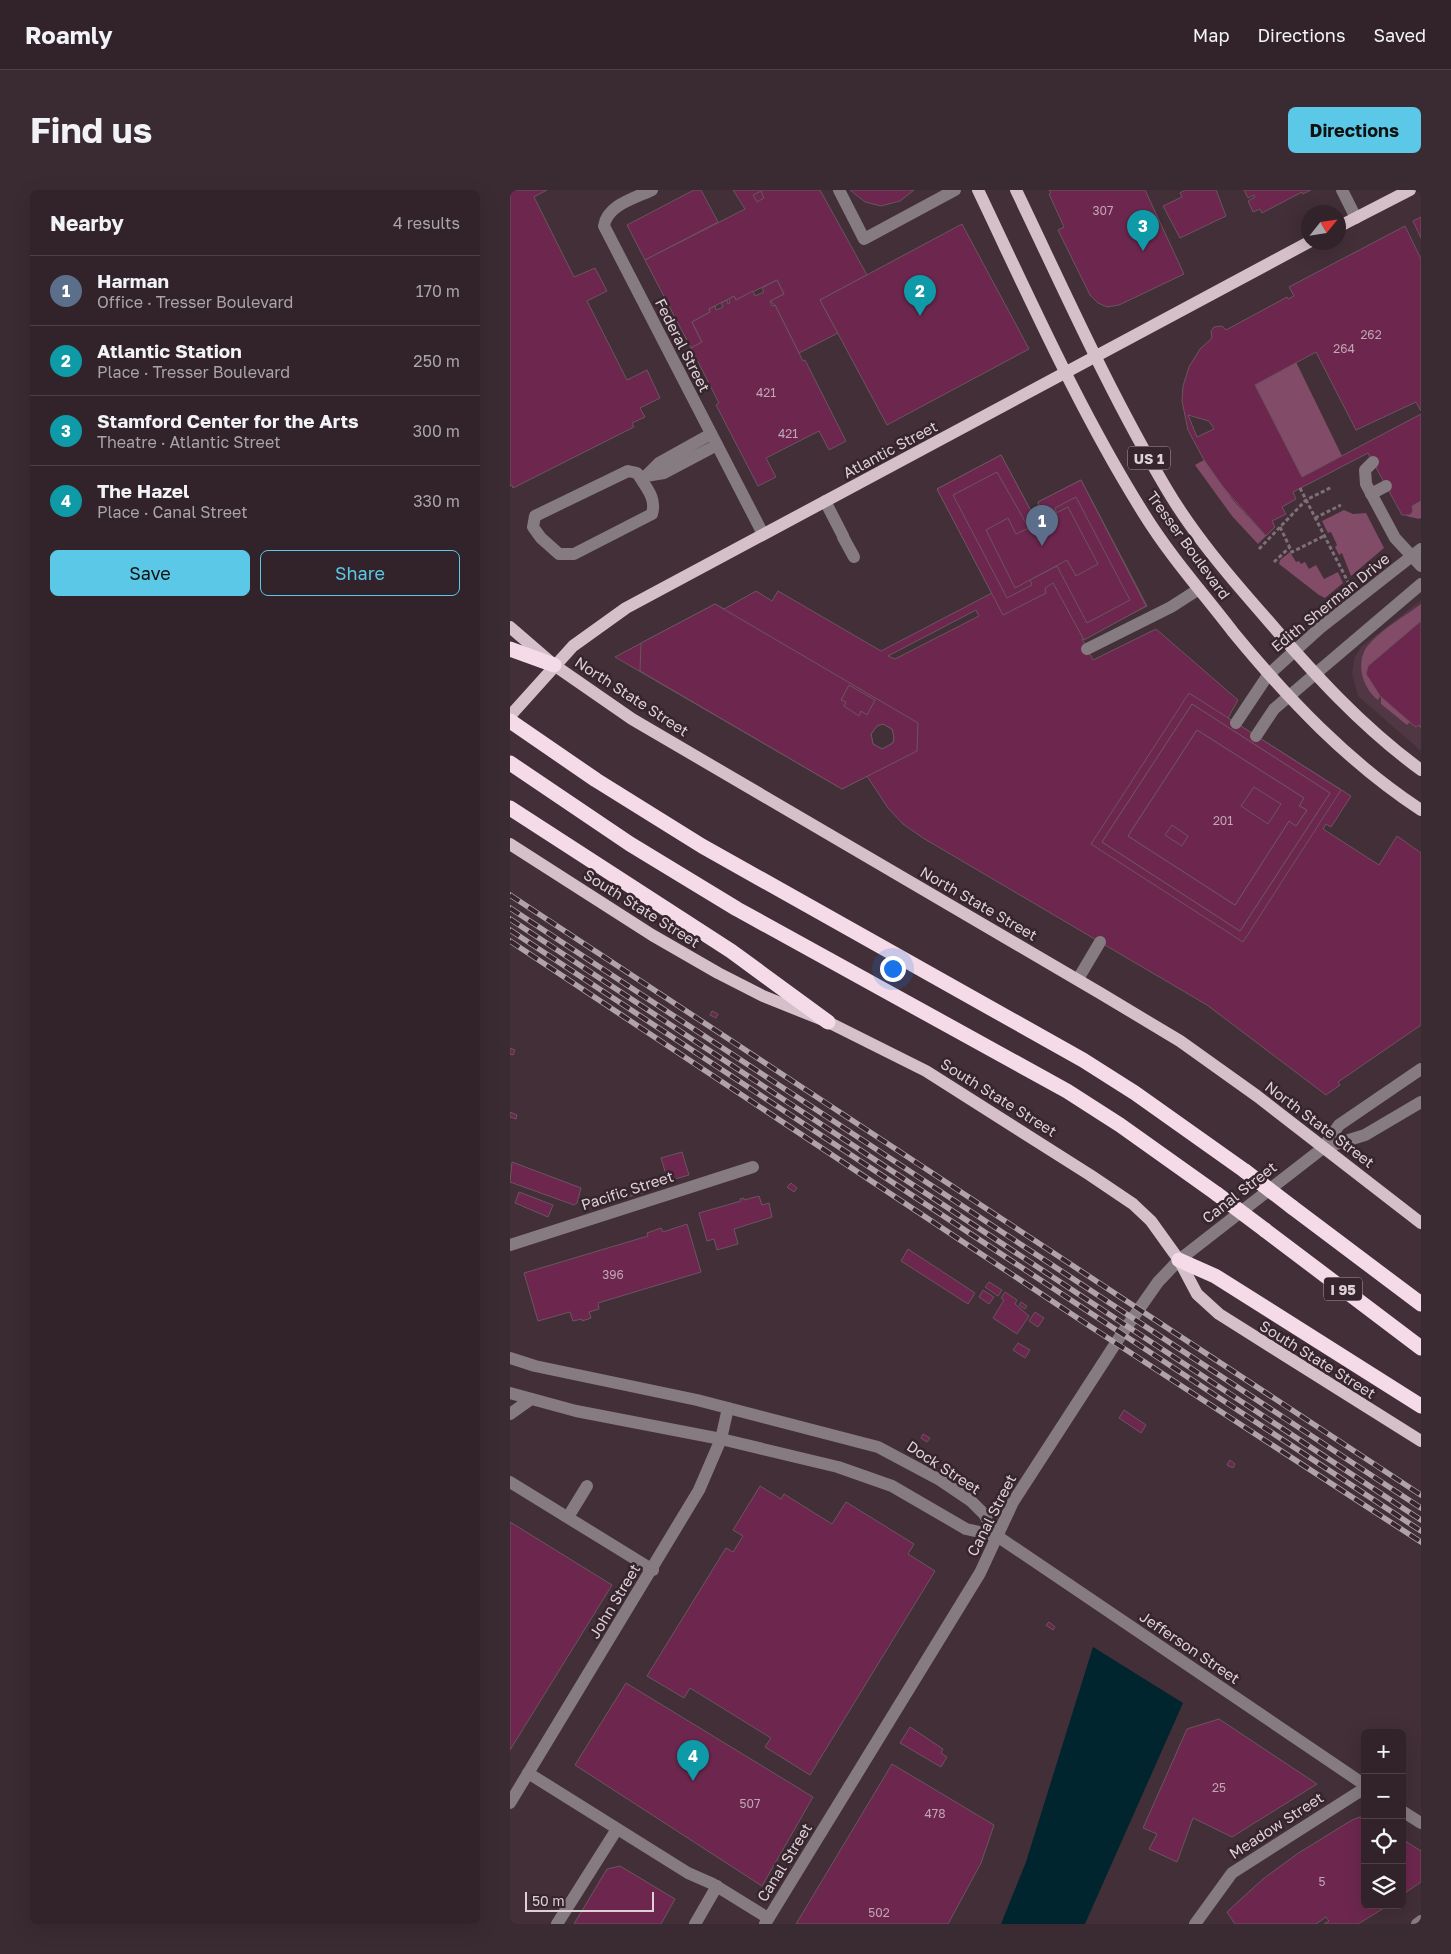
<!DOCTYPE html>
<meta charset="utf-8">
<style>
:root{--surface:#32232a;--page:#3a2b32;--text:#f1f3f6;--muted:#a8a4a8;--line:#4d4047;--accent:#5ac8e6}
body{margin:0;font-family:"Golos Text",sans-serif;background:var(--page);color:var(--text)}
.controls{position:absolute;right:15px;bottom:15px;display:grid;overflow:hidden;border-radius:8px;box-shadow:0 5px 20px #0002}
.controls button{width:45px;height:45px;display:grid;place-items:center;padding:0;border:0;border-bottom:1px solid var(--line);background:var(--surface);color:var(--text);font:25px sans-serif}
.compass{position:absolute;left:791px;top:15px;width:45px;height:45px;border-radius:50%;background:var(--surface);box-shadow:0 5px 20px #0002;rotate:60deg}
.scale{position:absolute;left:15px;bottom:12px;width:129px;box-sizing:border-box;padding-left:5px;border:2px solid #ddd1d6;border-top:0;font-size:14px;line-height:18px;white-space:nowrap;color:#ddd1d6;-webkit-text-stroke:4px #37252e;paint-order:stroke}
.you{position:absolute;left:382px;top:778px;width:18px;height:18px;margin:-12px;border:4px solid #fff;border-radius:50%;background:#1a73e8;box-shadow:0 0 0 8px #1a73e833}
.badge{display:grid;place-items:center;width:32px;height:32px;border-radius:50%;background:var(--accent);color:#fff;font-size:16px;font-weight:700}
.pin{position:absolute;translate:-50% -41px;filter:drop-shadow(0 1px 2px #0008)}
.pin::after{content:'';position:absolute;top:26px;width:18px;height:15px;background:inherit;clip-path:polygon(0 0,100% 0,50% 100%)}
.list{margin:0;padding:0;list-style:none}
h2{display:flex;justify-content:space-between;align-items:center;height:65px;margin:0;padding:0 20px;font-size:21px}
h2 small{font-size:16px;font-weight:400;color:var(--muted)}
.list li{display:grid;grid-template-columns:32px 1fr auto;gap:15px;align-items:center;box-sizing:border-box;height:70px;padding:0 20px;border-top:1px solid var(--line)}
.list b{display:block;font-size:19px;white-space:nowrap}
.list p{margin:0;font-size:16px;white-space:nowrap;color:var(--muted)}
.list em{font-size:16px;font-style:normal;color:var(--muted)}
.actions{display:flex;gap:10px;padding:15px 20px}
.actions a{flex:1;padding:11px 0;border:1px solid var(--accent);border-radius:8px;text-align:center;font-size:18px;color:var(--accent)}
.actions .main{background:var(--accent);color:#111}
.icon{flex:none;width:28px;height:28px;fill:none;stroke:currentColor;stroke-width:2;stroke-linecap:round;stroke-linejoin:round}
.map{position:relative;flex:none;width:911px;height:1734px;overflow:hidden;border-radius:8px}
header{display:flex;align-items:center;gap:30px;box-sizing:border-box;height:70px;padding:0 25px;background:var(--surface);border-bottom:1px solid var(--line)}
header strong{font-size:24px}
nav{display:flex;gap:28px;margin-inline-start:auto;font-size:18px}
.intro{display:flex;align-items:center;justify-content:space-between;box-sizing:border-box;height:120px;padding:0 30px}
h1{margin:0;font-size:35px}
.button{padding:12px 22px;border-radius:8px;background:var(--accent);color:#111;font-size:18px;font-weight:700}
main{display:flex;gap:30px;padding:0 30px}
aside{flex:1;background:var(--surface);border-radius:8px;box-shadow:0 5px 20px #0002}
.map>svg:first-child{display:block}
.built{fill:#513743}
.green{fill:#824b67}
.water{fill:#01252e}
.building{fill:#6d274e;stroke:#6a555f;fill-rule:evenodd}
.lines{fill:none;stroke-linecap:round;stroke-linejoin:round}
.path{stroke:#7f6f76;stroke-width:3;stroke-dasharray:4 2.5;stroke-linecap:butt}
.minor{stroke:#857b80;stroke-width:12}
.major{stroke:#d5c0c9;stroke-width:12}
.highway{stroke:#f5dbe7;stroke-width:15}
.rail-casing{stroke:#b0a2a9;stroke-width:5.5}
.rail{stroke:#37252e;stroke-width:4;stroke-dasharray:11;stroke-linecap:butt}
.highway-bridge{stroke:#f5dbe7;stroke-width:15}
.labels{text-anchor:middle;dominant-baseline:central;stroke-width:5;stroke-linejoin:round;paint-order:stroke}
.number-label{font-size:12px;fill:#c1a6b4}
.shield{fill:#37252e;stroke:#ab9da4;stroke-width:1}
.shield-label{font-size:14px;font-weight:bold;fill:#ddd1d6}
.street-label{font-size:15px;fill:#ddd1d6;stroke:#37252e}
</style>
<header>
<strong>Roamly</strong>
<nav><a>Map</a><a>Directions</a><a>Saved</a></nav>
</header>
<div class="intro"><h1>Find us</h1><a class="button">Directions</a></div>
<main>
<aside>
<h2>Nearby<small>4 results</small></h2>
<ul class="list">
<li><span class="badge" style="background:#5c6f8a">1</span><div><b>Harman</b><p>Office · Tresser Boulevard</p></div><em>170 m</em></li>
<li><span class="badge" style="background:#0f9aa8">2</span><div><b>Atlantic Station</b><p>Place · Tresser Boulevard</p></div><em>250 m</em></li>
<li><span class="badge" style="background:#0f9aa8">3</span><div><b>Stamford Center for the Arts</b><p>Theatre · Atlantic Street</p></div><em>300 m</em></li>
<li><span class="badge" style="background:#0f9aa8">4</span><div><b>The Hazel</b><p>Place · Canal Street</p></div><em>330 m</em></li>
</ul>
<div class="actions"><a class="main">Save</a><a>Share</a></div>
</aside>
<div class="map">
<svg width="911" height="1734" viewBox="0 0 911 1734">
<rect width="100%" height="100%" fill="#422f38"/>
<path class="built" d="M911,410V561L848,506L842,484L844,469L851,457Z"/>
<g class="green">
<path d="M786,172L832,266L792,287L745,195Z"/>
<path d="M694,270L723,310L756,346L748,354L722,326L685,275Z"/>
<path d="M911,311V328L909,329L896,326L902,323V316Z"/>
<path d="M834,320L843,324L856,323L874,358L841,386L832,363L829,365L825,357L827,355L821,342L818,343L812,331Z"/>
<path d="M780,362L786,372L789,371L791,374L795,372L799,379L806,375L814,389L828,382L833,393L815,408L809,405L769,374L770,370Z"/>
<path d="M911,414V431L858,476L856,484L870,506L868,510C851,497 844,468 861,452C875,437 895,426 911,414Z"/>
<path d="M871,507L900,532L897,535L871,514Z"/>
</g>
<path class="water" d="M583,1457L673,1513L575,1734H491L516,1672Z"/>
<g class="building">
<path d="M0,0H37L24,7L64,87L85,78L97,101L77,111L117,190L137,180L150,208L130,218L135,227L122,233L124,237L3,298L2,295L0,296Z"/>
<path d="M184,0H191L208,32L135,70L117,35Z"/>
<path d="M223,0H310L357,85L310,110L328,143L289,163L265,115L260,111L274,104L267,90L226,110L224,106L199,119L200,122L182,132L192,152L181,158L135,70L235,19Z"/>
<path d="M340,0H404L390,11L371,16L355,12Z"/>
<path d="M539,0H635L674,84L609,115L597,117L588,113L580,105L548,40L554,37L539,4L541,3Z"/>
<path d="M675,0H706L716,26L670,48L653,16L672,7L670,3Z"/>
<path d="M734,0H801L793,4L792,2L752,23L750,19L743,22L738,11L745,7L744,5L738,8Z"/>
<path d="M251,1L254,8L247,12L243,5Z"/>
<path d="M911,27V48L903,31Z"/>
<path d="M452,34L519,159L377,235L310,110Z"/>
<path d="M895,36L911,69V221L906,212L846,240L806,162L745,195L792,287L911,224V311L902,316L903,321L900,325H892L858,263L783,302L786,309L772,317L776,324L762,331L765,337L756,346L713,297L694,270L678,240L672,211L673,196L679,177L690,159L702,148L701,141L704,137L712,136L716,140L777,107L778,109L784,106L779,97ZM678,225L699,231L704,239L687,247Z"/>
<path d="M267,90L274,104L260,111L262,116L265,115L293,171L295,170L336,251L319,260L309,241L256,268L266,287L248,296L206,215L209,213L181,158L192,152L182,132L200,122L199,119L205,116L206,120L213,117L211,113L217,110L218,114L220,113L219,109L224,106L226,110L243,101L245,106L254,102L252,98Z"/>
<path d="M491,265L521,321L529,317L528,312L571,290L637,416L572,449L583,470L646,439L728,510L718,528L841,606L821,637L816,634L813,639L869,675L887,646L911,663V835L828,892L830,895L816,905L697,815L413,648L393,634L378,618L357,586L332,599L105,467L205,414L214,419L246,401L262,411L268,401L371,461L482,403L427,299ZM466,420L469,426L385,469L378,466ZM373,534L382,539L384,547L383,553L372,559L363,554L361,544L367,536Z"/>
<path d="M491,265L521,321L529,317L528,312L571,290L636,416L574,450L543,393L535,398L536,403L493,425L427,299ZM487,282L521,342L548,328L545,318L566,307L620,410L577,433L547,376L520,390L522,395L497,408L443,305Z"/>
<path d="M558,317L588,374L566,386L557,370L505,398L476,340L498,328L506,344L519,338L521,342L548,328L546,323Z"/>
<path d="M205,414L408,533L407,561L332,599L130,481L131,453ZM339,495L365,510L357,525L351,521L349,526L334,516L336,512L331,510ZM373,534L382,539L384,547L383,553L372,559L363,554L361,544L367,536Z"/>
<path d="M911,431V538L909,535L906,537L902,534L870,506L856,484L858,476Z"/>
<path d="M679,503L831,600L733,752L581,654ZM682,514L820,603L730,741L592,652Z"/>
<path d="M682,514L820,603L730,741L592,652ZM687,540L794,608L789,616L797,620L786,636L779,631L725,715L618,646Z"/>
<path d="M687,540L794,608L789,616L797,620L786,636L779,631L725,715L618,646ZM744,597L771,614L758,634L731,616ZM662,635L678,646L672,656L655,645Z"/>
<path d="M202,821L208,824L206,828L200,825Z"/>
<path d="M0,858L5,860L3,865L0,864Z"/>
<path d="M0,922L7,925L6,929L0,927Z"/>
<path d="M172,962L179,985L158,991L151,968Z"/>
<path d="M2,972L71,998L67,1013L64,1015L0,992Z"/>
<path d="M281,993L287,998L284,1002L277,997Z"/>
<path d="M138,997L139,1001L117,1007V1004Z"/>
<path d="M9,1002L43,1015L38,1027L5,1013Z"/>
<path d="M113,1005L114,1008L99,1013L98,1010Z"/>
<path d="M249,1006L252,1015L259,1013L262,1027L224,1039L228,1054L207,1060L204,1049L197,1051L189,1023L231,1011L230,1009L234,1008V1010Z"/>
<path d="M92,1010L96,1014L81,1018L80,1013L84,1012L85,1014Z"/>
<path d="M177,1034L191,1082L88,1113L89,1119L79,1122L81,1128L72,1131V1129L63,1131L60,1122L28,1131L14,1083L138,1046L137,1043L151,1038L153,1042Z"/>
<path d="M398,1059L465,1103L458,1114L391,1071Z"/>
<path d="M479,1092L492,1100L488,1106L475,1097Z"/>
<path d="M473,1100L484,1107L479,1114L469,1107Z"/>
<path d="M495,1102L507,1110L505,1114L519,1126L507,1144L483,1128L494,1110L491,1108Z"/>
<path d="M511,1112L517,1116L515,1119L509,1115Z"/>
<path d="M525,1122L534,1128L528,1137L519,1131Z"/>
<path d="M508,1153L520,1160L515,1168L503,1160Z"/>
<path d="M614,1220L636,1235L631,1243L609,1228Z"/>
<path d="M413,1244L420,1248L417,1252L411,1248Z"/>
<path d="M720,1270L725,1274L723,1278L717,1275Z"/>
<path d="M250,1296L271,1309L274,1304L322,1334L336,1312L404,1354L398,1364L425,1381L300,1585L255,1557L261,1548L180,1498L174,1508L137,1486L216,1358L223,1362L233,1346L223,1340Z"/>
<path d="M0,1332L102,1395L0,1560Z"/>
<path d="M539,1432L545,1437L543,1440L536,1435Z"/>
<path d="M116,1493L303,1607L252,1696L65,1575Z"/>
<path d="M709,1529L807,1594L722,1647L683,1628L667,1672L639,1659L647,1644L633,1638L677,1539Z"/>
<path d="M400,1537L433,1559L431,1563L437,1567L431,1577L390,1553Z"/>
<path d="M382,1574L484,1635L471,1673L438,1734H286Z"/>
<path d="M850,1627L855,1629V1715H879L848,1734H814L819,1731L816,1727L806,1734H725L717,1722L753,1689L787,1664L842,1630Z"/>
<path d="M892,1649L911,1661V1692L892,1705Z"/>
<path d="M110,1676L165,1709L151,1734H64L97,1679Z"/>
</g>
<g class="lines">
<g class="path">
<path d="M790,298L838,392"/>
<path d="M805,328L831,315"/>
<path d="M770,337L782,362L814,346"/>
<path d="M749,359L796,310L822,297"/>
<path d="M764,372L780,357"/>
</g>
<g class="minor">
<path d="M142,0C125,8 97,15 94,36L253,344"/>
<path d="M329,0L354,49L445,0"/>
<path d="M832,0L846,28"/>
<path d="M201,244L149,273L136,286L154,283L207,255"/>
<path d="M863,272L855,280L856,294L885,348L911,376"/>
<path d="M131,289C139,301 146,310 142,324L64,364H49L31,348L23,337L25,326L118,281L127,283L131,289L136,286"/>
<path d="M861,304L876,296"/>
<path d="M315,311L333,346"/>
<path d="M333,347L344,367"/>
<path d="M577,459L661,417L689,399"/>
<path d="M726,533L758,485L810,438L911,359"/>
<path d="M746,546L764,519L911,394"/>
<path d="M568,789L590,752"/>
<path d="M813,958L855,945L911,912"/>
<path d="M0,1055L243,977"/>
<path d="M0,1168L25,1176L187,1210L368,1257L430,1290L461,1311L474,1324L487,1346"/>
<path d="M0,1203L66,1221L211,1249L328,1277L382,1296L456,1339L487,1346L855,1595"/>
<path d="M0,1224L21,1209"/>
<path d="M0,1292L143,1380"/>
<path d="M58,1327L77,1296"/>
<path d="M18,1583L178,1683L203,1694L258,1728"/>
<path d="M0,1613L189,1300L211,1249L218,1218"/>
<path d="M892,1621L911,1633"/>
<path d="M47,1734L107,1639"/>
<path d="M185,1734L207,1696"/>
<path d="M255,1734L470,1383L503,1312L613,1142L648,1092L669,1070L813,958L829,935L911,879"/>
<path d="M685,1734L722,1683L855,1598"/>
<path d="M907,1734L911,1731"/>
</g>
<g class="major">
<path d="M468,0C520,109 570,222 634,324C660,366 693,403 723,442C778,509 838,572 911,620"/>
<path d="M506,0C554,100 599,202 656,298C683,344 719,386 755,427C803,483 851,536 911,580"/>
<path d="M828,37L900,0"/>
<path d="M0,437L44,475L122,529L590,803L670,851L747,906L911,1033"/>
<path d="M0,526L63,456L116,418L799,52"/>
<path d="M0,654L142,745L208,783L253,806L318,832L416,881L580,985L623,1014L641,1031L669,1070L687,1104L709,1124L911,1251"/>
</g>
<g class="highway">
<path d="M0,459L44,475"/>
<path d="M0,531L86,590L192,656L573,870L625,903L735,981"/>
<path d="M0,573L120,654L227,719L557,901L610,935L707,1004"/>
<path d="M0,618L221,761L318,832"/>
<path d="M782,1017L911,1114"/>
<path d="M755,1040L911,1158"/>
<path d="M669,1070L705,1086L911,1216"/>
</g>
<g class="rail-casing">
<g id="rail">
<path d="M0,705L911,1305"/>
<path d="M0,718L911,1318"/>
<path d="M0,729L911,1330"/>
<path d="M0,740L911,1341"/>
<path d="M0,751L581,1137L911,1352"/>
</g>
</g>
<use href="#rail" class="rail"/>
<g class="highway-bridge">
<path d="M735,981L782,1017"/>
<path d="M707,1004L755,1040"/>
</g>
</g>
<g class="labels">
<g class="number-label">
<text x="593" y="20">307</text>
<text x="861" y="144">262</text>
<text x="834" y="158">264</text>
<text x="256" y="202">421</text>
<text x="278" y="243">421</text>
<text x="713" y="630">201</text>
<text x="103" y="1084">396</text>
<text x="709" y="1597">25</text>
<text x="240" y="1613">507</text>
<text x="425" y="1623">478</text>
<text x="812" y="1691">5</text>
<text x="369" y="1722">502</text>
</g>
<g class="shield">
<rect x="618" y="256.5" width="42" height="23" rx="4"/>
<rect x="814" y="1087.5" width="38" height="23" rx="4"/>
</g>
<g class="shield-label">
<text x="639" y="268">US 1</text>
<text x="833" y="1099">I 95</text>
</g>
<g class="street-label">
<text transform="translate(173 155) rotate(63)">Federal Street</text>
<text transform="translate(380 259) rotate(-28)">Atlantic Street</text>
<text transform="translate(679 355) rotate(54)">Tresser Boulevard</text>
<text transform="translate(820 412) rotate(-39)">Edith Sherman Drive</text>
<text transform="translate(122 506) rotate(33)">North State Street</text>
<text transform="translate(469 713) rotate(30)">North State Street</text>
<text transform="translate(132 718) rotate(32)">South State Street</text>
<text transform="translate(489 907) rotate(32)">South State Street</text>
<text transform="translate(810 934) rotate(37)">North State Street</text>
<text transform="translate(117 1000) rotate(-18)">Pacific Street</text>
<text transform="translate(729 1002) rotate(-38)">Canal Street</text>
<text transform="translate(808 1169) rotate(32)">South State Street</text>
<text transform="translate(434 1277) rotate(33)">Dock Street</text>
<text transform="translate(481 1325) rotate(-63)">Canal Street</text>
<text transform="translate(104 1411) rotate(-59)">John Street</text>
<text transform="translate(680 1457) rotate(34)">Jefferson Street</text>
<text transform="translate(766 1635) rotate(-33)">Meadow Street</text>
<text transform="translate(274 1672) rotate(-58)">Canal Street</text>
</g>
</g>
</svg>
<div class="controls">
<button>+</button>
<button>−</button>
<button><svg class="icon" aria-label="locate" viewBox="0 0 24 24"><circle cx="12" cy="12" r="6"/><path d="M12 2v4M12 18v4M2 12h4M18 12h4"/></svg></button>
<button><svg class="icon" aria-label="layers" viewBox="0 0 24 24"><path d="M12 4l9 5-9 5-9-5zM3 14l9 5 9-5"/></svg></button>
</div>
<svg class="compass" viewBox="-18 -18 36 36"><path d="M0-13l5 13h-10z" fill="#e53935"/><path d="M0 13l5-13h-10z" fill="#a8a4a8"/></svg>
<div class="scale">50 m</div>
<div class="you"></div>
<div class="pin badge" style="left:532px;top:356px;background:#5c6f8a">1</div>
<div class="pin badge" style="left:410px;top:126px;background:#0f9aa8">2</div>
<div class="pin badge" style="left:633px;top:61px;background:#0f9aa8">3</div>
<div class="pin badge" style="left:183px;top:1591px;background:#0f9aa8">4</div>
</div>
</main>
